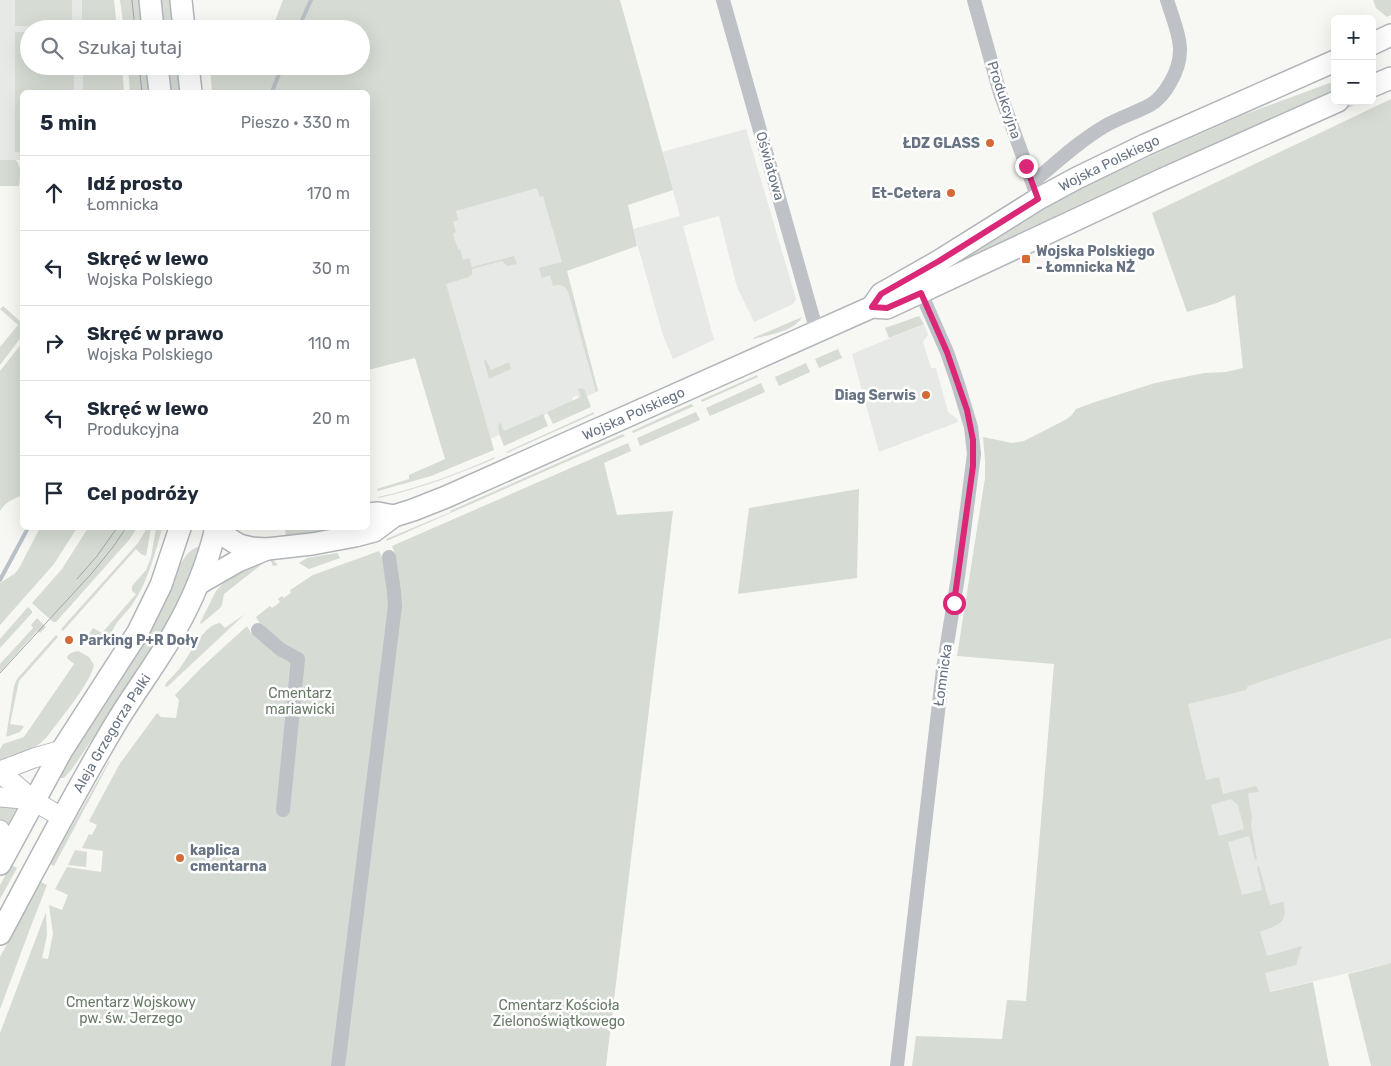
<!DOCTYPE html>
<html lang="pl">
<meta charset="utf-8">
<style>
:root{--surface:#fff;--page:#f6f6f7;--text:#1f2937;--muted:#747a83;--line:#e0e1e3}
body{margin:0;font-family:Rubik,sans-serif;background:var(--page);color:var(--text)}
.controls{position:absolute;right:15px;top:15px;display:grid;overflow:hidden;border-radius:8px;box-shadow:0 5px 20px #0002}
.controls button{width:45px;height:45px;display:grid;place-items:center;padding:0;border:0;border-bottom:1px solid var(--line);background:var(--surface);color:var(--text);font:25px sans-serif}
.stop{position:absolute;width:15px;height:15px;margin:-11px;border:4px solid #db2777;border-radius:50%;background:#fff}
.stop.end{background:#db2777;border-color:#fff;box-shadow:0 1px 5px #0008}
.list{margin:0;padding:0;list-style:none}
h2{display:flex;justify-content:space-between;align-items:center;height:65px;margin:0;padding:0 20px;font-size:21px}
h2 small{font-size:16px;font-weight:400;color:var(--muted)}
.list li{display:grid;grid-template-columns:32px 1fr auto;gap:15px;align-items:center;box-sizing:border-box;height:75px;padding:0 20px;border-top:1px solid var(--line)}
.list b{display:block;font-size:19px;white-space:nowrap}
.list p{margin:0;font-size:16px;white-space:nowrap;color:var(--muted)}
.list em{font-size:16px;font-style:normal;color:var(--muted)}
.icon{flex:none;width:28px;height:28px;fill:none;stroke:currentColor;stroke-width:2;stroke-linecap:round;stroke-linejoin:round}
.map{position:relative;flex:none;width:1391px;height:1066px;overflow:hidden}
.search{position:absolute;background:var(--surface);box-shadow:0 5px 20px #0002;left:20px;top:20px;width:350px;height:55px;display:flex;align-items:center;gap:12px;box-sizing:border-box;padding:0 18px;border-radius:28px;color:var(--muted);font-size:19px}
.panel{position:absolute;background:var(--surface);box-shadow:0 5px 20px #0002;left:20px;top:90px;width:350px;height:440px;border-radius:8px}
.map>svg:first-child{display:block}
.built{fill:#e7e9e7}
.green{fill:#d6dbd4;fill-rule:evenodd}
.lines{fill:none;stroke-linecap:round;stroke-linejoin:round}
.stream{stroke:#b8c1c6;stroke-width:4}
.secondary-casing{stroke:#b3b7bc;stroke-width:21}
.primary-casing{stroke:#b2b6ba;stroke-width:24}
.street{stroke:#bec2c6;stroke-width:14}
.secondary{stroke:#fff;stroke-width:19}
.primary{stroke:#fff;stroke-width:21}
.tram{stroke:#a0a5ac;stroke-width:1}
.route{stroke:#db2777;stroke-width:6}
.poi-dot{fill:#d46b37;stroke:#fff;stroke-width:2}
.labels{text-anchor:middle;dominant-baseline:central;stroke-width:5;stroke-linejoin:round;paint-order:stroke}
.street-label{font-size:14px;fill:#687483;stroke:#fff}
.poi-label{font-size:14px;font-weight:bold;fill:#687483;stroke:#fff;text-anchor:end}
.park-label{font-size:14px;fill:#697a67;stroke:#fff}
</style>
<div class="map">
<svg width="1391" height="1066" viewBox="0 0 1391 1066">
<rect width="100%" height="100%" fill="#f7f7f4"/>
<g class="built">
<path d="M0,0H82V29H29V66H83V92H22V160H0Z"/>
<path d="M746,129L796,299L793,304L754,322L737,287L719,216L683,226L714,340L673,359L663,335L633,229L680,216L662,152Z"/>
<path d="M539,172L598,391L579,400L577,395L572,398L574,402L483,442L418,207Z"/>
<path d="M924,324L928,335L923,342L931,368H936L948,412L957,419L958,422L879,452L852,354Z"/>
<path d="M1391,624V963L1255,995L1178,700Z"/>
</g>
<g class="green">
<rect x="15" y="0" width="57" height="26"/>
<path d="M82,0H114L117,29H82Z"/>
<path d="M120,0H139L142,29H124Z"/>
<path d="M159,0H172L175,29H162Z"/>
<path d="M283,0H620L673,190L628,205L637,246L567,271L598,391L596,392L568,291C564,285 560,284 553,286L550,275L542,278L539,268L562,262L543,196L540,197L537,188L456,211L458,220L453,222L456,232L453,234L458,249H460L463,260L469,258L472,267L514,256L517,264L507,266L502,261L472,269V274L469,277L446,284L494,450L431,476L378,491L377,489L409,479V475L445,459L415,358L368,370V92H212L210,68L212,66H248L249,74L263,72L262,66H361V29H272Z"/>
<path d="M1373,0H1391V15L1387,17L1376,8Z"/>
<path d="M15,32H29V66H74V92H22V152H15Z"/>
<path d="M83,66H122L124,92H83Z"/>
<path d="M128,66H146L149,92H130Z"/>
<path d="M166,66H179L181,92H169Z"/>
<path d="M1335,81V89L1275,119L957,267L953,260L1029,215L1086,185L1243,115Z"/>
<path d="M1391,99V638L1248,686L1246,690L1188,704L1206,780L1219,777L1223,794L1256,786L1259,791L1258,792L1249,793L1248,795L1252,818L1251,825L1257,859L1255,860L1249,836L1228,842L1242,895L1262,890L1257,867L1259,866L1270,905L1283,902C1289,924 1277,925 1260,932L1267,956L1302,946L1296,965L1265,973L1270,992L1313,982L1329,1066H912L916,1036L1002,1039L1007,1000L1026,1001L1054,664L957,656L985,478V460L983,437L1012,443L1024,441L1065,420L1071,416L1076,409L1092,403L1155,383L1204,373L1226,372L1243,368L1235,295L1217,303L1187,312L1152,213ZM1231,799L1238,805L1244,829L1219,836L1211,805Z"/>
<path d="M1358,101H1363L1063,238L1064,235Z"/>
<path d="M0,160H16C22,168 20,175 19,186H0Z"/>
<path d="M3,306L22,323V336L0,365V347L18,325L0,309Z"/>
<path d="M919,316L924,324L889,338L885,328Z"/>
<path d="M802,317C795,331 768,335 753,339V338Z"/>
<path d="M22,343V495C14,499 5,502 0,511V371Z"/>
<path d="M838,349L842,358L819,368L815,359Z"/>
<path d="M486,360L491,370L509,362L511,369L489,379L484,361Z"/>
<path d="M806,363L810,372L779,386L775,377Z"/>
<path d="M757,375L758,377L702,402L701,400Z"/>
<path d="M761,383L765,392L710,416L706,408Z"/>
<path d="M578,388L584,389L591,407L553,424L547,412L581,397Z"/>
<path d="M691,404L694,406L633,433L632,431Z"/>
<path d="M594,412V414L507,453L506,452Z"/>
<path d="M696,412L700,420L640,446L637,438Z"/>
<path d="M543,414L548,426L504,446C501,438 496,429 500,422L504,431Z"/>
<path d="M623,434L625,436L387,541L386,539L451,512L450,511Z"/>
<path d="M628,443L631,451L604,463L617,515L673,511L606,1066H0V1033L46,912L47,935L42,958L48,959L53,934L49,905L62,910L68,895L55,889L67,867L101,872L103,851L82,848L89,834L92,835L97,825L89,821L119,765L157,713L161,717L176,718L179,700L175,695L202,667L247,626L251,633L263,629L256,617L270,606L272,608L280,602L278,599L282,596L284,598L291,593L290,590L313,575L379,551L383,559L395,554L392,546Z"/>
<path d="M495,457L494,459C456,475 419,489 379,498L378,497C419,488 457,474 495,457Z"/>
<path d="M859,489L857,578L738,594L749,508Z"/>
<path d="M40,528H77L54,564L0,625V583L14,574L18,570Z"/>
<path d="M88,528H137L129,540L56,622H53L32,603L62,569Z"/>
<path d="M147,528H151L146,556L141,554L136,549L63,631L61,629L138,543Z"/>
<path d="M156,528H162C157,548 147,583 135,600C130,609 122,616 116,624C110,634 105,649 92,644C87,638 89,633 93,628L102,633L136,594L132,591V586L146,570L151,557Z"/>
<path d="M307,528H359L286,539L285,529Z"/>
<path d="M198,547L199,549V552C192,572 185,591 175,609C146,665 107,717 72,769L64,778H61L60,775C65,765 70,754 76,744C104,699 138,656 162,608C169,593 180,551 198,547Z"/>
<path d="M337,553L338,554L340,558L309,569L299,563L307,558Z"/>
<path d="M272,559L278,565L273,566L271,561H266L224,594L222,605L220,608L201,624L200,623L216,591L226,580L253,564Z"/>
<path d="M28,607L32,611V613L0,648V639Z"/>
<path d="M245,614L167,687L165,686L166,683C171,678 176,673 180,668C190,655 203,625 220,623L225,628Z"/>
<path d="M37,618L46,627L40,633L37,631L0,672V664L33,628L31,625Z"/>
<path d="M56,635L58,637L19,681L10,724L24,726L20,732L6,737L14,686L17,679Z"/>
<path d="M78,651L89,657L94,665C90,684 59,720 46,738C32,752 18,755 0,762V749L3,744L24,737L74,664L67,658C68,653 73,652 78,651Z"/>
<path d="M109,761H110L54,866L50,864Z"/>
<path d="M0,804L17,807L7,826L4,825L0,819Z"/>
<path d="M75,850L87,852L86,867L68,865Z"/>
<path d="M11,865L17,868L0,899V885Z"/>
<path d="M41,882L47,885L31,926L0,1009V957Z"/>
<path d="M1391,963V1066H1371L1348,974Z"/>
</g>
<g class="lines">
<g class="stream">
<path d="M298,29L311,0"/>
<path d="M272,92L282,66"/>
<path d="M0,580L28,528"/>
</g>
<g class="secondary-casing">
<g id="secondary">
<path d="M0,771L34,758L62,750"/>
<path d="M0,775L11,781L34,801L63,818"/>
<path d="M0,797L23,799L33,801"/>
<path d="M0,830L9,848"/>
</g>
</g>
<g class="primary-casing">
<g id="primary">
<path d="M150,0L153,29"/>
<path d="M181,0L184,29"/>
<path d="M1372,44L1391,35"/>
<path d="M157,66L160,92"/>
<path d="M188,66L191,92"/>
<path d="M1372,86L1391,78"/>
<path id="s1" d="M872,307L881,294L939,261L1038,199L1077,178L1145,145L1335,61"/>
<path d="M368,514L378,513L394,516"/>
<path id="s2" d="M215,530L239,545L251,548L267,549L312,544L355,536L374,531L394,516L413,510L446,497L872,307L887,308L1163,179L1338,101"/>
<path d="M198,584L238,561L267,549"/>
<path d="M0,864L62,750L138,632L161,585L180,528"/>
<path id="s3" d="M0,934C37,865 73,795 113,728C131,697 154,667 172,636C192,602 207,566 216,528"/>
</g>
</g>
<g class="street">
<path d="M723,0L817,332"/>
<path d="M974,0L1000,93L1035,190"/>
<path d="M1033,182C1056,163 1079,141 1105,126C1119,118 1135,113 1150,105C1159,100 1165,92 1170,83C1189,51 1177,32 1167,0"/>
<path d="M258,630L280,649L298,659L283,810"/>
<path d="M338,1066L395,606L394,592L389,557"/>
<path d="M897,1066L943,669L958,577L974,454L971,427L958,384L947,352L921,293"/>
</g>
<use href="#secondary" class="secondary"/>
<use href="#primary" class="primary"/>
<g class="tram">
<path d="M132,0L135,29"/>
<path d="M139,66L142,92"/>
<path d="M77,579L97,556L117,528"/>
<path d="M0,673L92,573L113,547L126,528"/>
</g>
</g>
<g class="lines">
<path class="route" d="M954,603L973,466V440L967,410L958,384L947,352L921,293L887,308L872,307L881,294L939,261L1038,199L1026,166"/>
</g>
<g class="poi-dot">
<circle cx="990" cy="143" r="5"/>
<circle cx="951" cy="193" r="5"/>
<rect x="1021" y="254" width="10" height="10" rx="2.5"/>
<circle cx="926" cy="395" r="5"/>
<circle cx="69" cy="640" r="5"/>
<circle cx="180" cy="858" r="5"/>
</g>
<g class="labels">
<g class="street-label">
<text transform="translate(1004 100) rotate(72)">Produkcyjna</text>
<text stroke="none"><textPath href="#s1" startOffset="279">Wojska Polskiego</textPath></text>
<text transform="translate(770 166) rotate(74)">Oświatowa</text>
<text stroke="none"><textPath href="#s2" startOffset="451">Wojska Polskiego</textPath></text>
<text transform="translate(943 675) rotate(-82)">Łomnicka</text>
<text stroke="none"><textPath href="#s3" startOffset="230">Aleja Grzegorza Palki</textPath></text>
</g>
<g class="poi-label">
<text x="980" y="143">ŁDZ GLASS</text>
<text x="941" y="193">Et-Cetera</text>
<text x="1036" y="251" text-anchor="start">Wojska Polskiego<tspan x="1036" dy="16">- Łomnicka NŻ</tspan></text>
<text x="916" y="395">Diag Serwis</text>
<text x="79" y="640" text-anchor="start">Parking P+R Doły</text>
<text x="190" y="850" text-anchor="start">kaplica<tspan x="190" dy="16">cmentarna</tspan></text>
</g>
<g class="park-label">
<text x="300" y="693">Cmentarz<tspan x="300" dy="16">mariawicki</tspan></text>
<text x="131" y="1002">Cmentarz Wojskowy<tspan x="131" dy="16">pw. św. Jerzego</tspan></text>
<text x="559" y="1005">Cmentarz Kościoła<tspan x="559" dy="16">Zielonoświątkowego</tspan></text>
</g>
</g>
</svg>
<div class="controls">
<button>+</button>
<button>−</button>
</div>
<div class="stop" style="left:954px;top:603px"></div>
<div class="stop end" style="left:1026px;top:166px"></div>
<div class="search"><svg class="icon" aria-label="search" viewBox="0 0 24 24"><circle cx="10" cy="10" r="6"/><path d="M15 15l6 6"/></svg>Szukaj tutaj</div>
<section class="panel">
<h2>5 min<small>Pieszo · 330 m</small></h2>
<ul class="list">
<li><svg class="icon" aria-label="ahead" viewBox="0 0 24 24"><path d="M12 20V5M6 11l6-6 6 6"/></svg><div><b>Idź prosto</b><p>Łomnicka</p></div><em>170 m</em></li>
<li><svg class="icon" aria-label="left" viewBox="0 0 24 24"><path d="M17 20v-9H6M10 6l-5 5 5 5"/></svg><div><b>Skręć w lewo</b><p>Wojska Polskiego</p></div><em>30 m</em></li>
<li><svg class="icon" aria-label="right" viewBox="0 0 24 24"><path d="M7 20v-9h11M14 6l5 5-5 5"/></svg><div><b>Skręć w prawo</b><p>Wojska Polskiego</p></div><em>110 m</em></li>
<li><svg class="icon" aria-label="left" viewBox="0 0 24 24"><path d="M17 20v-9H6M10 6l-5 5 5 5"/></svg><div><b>Skręć w lewo</b><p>Produkcyjna</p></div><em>20 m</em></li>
<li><svg class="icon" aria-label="arrive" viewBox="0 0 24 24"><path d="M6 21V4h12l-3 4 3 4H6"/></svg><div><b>Cel podróży</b></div></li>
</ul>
</section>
</div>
